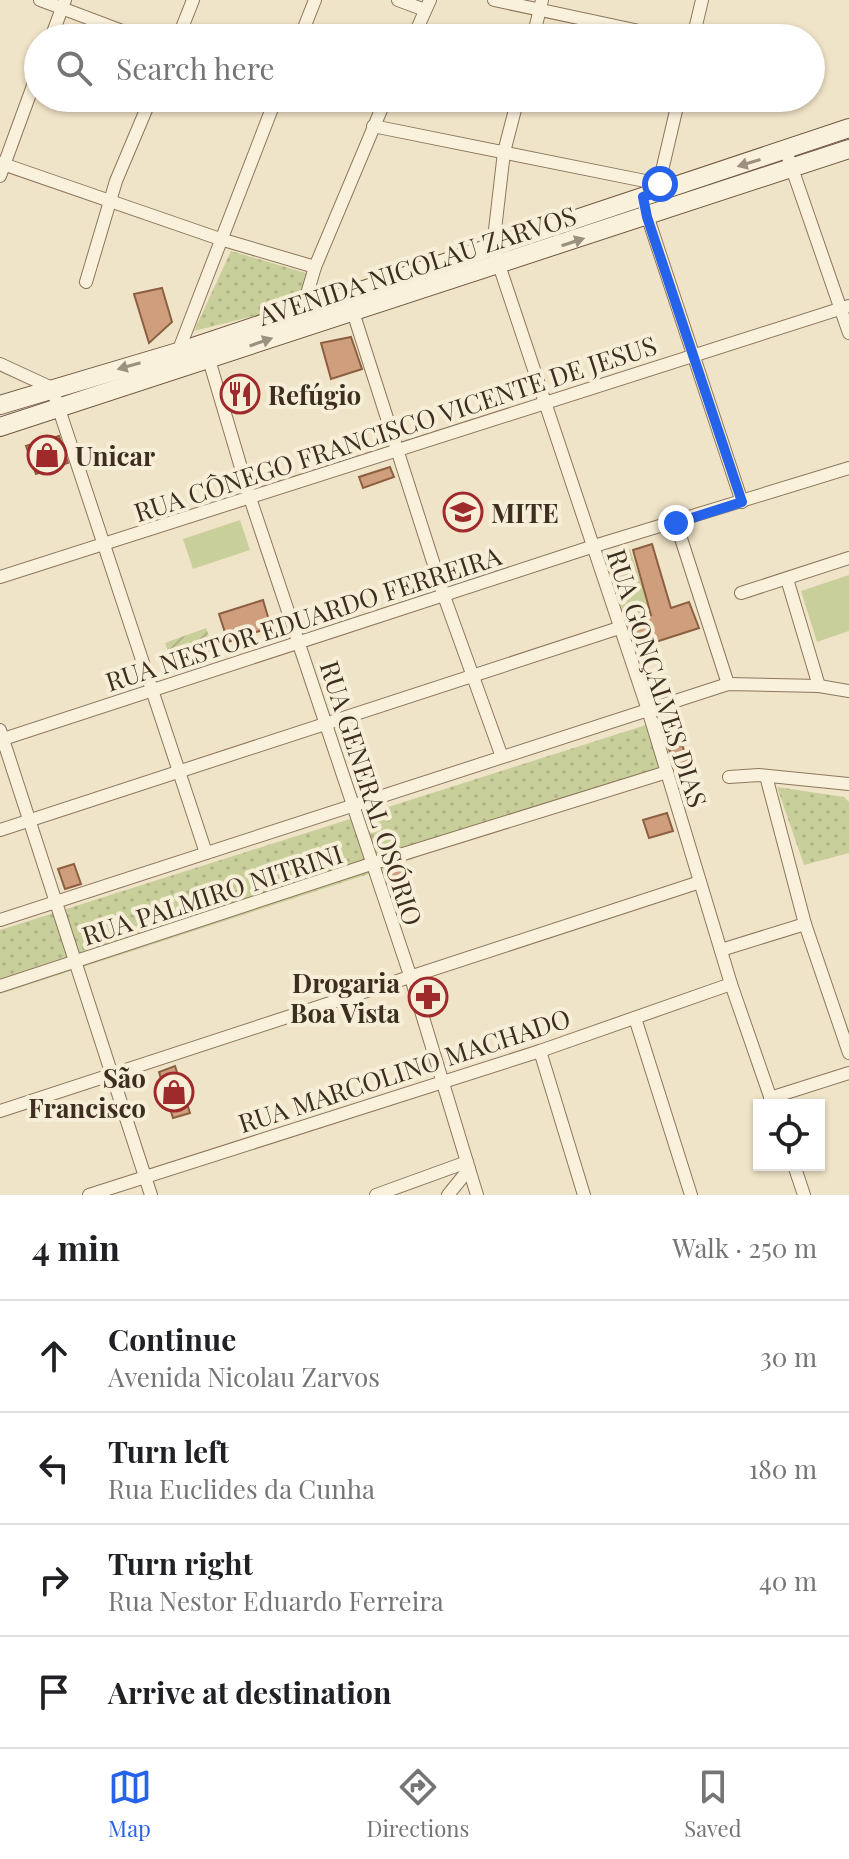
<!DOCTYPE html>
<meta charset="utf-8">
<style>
:root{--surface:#fff;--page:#f6f6f6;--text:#202124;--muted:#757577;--line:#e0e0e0;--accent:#2563eb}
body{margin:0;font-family:"Playfair Display",serif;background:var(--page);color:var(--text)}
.controls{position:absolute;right:24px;bottom:24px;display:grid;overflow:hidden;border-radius:0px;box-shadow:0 2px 6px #0004}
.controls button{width:72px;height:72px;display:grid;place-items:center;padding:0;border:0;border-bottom:2px solid var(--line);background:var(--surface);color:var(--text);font:40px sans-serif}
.stop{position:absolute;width:24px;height:24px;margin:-18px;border:6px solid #2563eb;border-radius:50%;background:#fff}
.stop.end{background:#2563eb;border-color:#fff;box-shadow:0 2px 8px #0008}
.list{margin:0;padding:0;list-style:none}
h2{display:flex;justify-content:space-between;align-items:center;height:104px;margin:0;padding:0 32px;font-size:34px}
h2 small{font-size:26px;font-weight:400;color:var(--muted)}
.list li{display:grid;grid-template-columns:52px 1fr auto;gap:24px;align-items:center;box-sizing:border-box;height:112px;padding:0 32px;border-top:2px solid var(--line)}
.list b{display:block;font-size:30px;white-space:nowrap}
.list p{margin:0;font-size:26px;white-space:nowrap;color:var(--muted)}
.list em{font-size:26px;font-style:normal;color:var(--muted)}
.icon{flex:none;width:44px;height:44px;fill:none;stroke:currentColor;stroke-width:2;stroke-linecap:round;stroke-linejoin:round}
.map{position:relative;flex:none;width:849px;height:1195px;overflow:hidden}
.search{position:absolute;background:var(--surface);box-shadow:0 2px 6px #0004;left:24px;right:24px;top:24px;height:88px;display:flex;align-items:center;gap:20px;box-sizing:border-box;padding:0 28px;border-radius:44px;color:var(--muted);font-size:30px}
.sheet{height:552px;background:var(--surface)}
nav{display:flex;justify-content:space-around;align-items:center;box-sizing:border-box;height:112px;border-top:2px solid var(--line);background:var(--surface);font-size:22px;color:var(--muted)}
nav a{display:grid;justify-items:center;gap:4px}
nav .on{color:var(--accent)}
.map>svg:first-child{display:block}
.grass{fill:#c9cf9b}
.park{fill:url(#park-dots)}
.garden{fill:url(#garden-furrows)}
.building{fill:#cf9f7d;stroke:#8d5f41;stroke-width:2}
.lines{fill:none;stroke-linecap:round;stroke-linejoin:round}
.street-casing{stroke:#8d765c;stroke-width:14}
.secondary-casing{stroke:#6f573f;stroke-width:20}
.street{stroke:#faf1dc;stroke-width:12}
.secondary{stroke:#faf1dc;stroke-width:18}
.oneway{fill:#9c907e}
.route{stroke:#2563eb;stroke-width:10}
.labels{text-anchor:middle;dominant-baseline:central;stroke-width:8;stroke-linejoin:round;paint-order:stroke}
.street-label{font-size:26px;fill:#3d2e20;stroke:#f7eed8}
.poi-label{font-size:26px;font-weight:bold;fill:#3d2e20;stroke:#f7eed8;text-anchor:start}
</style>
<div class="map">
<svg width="849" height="1195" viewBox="0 0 849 1195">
<defs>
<pattern id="park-dots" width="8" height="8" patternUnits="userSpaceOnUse" patternTransform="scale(2)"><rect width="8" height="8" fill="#c9cf9b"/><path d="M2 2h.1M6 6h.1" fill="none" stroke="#aeb285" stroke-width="1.8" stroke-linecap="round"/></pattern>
<pattern id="garden-furrows" width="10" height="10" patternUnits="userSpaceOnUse" patternTransform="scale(2)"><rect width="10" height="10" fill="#c9cf9b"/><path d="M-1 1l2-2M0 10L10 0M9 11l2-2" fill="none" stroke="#aeb285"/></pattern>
</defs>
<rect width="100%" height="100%" fill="#f0e4c8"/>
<g class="grass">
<path d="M240,520L250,550L193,569L183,539Z"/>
<path d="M630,549L652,615L627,623L605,559Z"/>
<path d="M849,575V631L817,642L801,591Z"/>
</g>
<g class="park">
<path d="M231,251L306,273L309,277L302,304L194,331Z"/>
<path d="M646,725L662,771L378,871L0,994V930Z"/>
<path d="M777,787L844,797L849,802V853L804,865Z"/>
</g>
<path class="garden" d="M206,628L215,652L173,667L165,643Z"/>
<g class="building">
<path d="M162,288L172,322L149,343L134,294Z"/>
<path d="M351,337L362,369L331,379L321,343Z"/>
<path d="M243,376L248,406L237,408L231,383Z"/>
<path d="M59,436L68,463L36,474L26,446Z"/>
<path d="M390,467L394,477L363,488L359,477Z"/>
<path d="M652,544L671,608L689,602L699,628L637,648L628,623L651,615L633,550Z"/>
<path d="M263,600L271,627L228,642L219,614Z"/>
<path d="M682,745L688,761L674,766L669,749Z"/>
<path d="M667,813L673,831L649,838L643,820Z"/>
<path d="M74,864L81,884L65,889L58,869Z"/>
<path d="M402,865L409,886L392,892L385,871Z"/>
<path d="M175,1066L190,1113L173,1118L159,1072Z"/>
</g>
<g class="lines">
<g class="street-casing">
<g id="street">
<path d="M40,0L141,38"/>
<path d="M398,0L425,10"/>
<path d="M494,0L672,38"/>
<path d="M51,38L65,0"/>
<path d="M178,38L193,0"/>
<path d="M300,38L315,0"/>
<path d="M413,38L430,0"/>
<path d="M533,38L542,0"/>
<path d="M693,38L702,0"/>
<path d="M518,98L504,152L493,247L649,713L731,984L773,1105"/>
<path d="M373,126L660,184"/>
<path d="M786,151L849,333"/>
<path d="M0,163L220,239L315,267"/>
<path d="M0,176L38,72"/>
<path d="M657,192L679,98"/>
<path d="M645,209L742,502"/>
<path d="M86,282L116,181L151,98"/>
<path d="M302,311L315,267L386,98"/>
<path d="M353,312L444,596L502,757"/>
<path d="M178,352L276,98"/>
<path d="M207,353L250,498L411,978L477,1195"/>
<path d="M0,364L52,388L206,853"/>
<path d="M676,523L728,684"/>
<path d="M0,577L849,306"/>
<path d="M787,579L819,686"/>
<path d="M741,593L849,558"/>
<path d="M0,730L151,1195"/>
<path d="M0,740L591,547L849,468"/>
<path d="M766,776L805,924L849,1053"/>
<path d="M729,777L759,775L849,784"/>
<path d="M0,830L619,628"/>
<path d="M0,920L728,684L819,686L849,691"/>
<path d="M721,950L805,924"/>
<path d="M0,986L371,864L667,772"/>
<path d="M635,1018L691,1195"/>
<path d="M540,1051L584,1195"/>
<path d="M770,1098L849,1073"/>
<path d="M0,1111L700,882"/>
<path d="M794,1165L804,1195"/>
<path d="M89,1195L540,1051L731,984"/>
<path d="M376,1195L467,1162"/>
<path d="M448,1195L469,1169"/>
</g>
</g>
<g class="secondary-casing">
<g id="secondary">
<path d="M0,405L178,352L849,128"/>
<path d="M0,427L849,149"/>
</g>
</g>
<use href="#street" class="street"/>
<use href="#secondary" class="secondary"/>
</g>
<defs><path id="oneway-solid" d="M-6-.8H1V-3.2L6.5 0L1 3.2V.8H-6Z" transform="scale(2)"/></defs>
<g class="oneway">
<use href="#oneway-solid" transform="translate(749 163) rotate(163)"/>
<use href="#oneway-solid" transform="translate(573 242) rotate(-18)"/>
<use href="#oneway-solid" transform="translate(261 342) rotate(-19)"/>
<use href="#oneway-solid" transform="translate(129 366) rotate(164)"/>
</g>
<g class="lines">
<path class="route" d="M660,184L657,192L643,197L647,217L742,502L676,523"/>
</g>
<defs>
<g id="restaurant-ring" transform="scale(2)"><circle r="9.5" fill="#f7eed8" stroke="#9e2a2b" stroke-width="1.5"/><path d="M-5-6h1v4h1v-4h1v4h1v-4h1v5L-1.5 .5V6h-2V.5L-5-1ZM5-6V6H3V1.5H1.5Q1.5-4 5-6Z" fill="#9e2a2b"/></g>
<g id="shop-ring" transform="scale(2)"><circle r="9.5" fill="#f7eed8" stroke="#9e2a2b" stroke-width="1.5"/><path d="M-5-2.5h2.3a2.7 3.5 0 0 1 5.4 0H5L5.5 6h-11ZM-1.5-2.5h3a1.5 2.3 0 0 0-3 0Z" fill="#9e2a2b"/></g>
<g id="university-ring" transform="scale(2)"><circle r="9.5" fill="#f7eed8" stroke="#9e2a2b" stroke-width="1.5"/><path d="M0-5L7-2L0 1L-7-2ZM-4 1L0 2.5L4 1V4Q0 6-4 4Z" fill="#9e2a2b"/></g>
<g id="pharmacy-ring" transform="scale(2)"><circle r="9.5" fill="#f7eed8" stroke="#9e2a2b" stroke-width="1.5"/><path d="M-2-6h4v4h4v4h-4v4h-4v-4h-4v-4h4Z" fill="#9e2a2b"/></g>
</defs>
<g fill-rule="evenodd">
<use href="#restaurant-ring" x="240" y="394"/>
<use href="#shop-ring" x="47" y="455"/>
<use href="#university-ring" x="463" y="512"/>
<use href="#pharmacy-ring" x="428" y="997"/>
<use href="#shop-ring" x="174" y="1092"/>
</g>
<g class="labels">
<g class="street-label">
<text transform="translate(417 265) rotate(-18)">AVENIDA NICOLAU ZARVOS</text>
<text transform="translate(395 428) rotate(-18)">RUA CÔNEGO FRANCISCO VICENTE DE JESUS</text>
<text transform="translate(303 618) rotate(-18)">RUA NESTOR EDUARDO FERREIRA</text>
<text transform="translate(658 678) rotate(72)">RUA GONÇALVES DIAS</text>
<text transform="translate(372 793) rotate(72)">RUA GENERAL OSÓRIO</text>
<text transform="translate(212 894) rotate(-18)">RUA PALMIRO NITRINI</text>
<text transform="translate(404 1070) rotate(-18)">RUA MARCOLINO MACHADO</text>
</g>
<g class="poi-label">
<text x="268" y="394">Refúgio</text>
<text x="75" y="455">Unicar</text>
<text x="491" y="512">MITE</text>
<text x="400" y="982" text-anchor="end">Drogaria<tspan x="400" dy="30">Boa Vista</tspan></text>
<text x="146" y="1077" text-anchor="end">São<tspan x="146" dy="30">Francisco</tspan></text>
</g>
</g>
</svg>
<div class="controls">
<button><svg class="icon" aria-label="locate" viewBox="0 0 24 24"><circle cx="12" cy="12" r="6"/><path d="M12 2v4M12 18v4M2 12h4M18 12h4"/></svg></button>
</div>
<div class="stop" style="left:660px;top:184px"></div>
<div class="stop end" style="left:676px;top:523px"></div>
<div class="search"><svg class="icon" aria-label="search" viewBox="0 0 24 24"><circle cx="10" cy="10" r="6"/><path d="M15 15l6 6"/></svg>Search here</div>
</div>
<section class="sheet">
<h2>4 min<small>Walk · 250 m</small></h2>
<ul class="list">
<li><svg class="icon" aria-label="ahead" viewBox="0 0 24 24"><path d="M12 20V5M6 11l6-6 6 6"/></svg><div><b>Continue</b><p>Avenida Nicolau Zarvos</p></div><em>30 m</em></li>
<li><svg class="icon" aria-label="left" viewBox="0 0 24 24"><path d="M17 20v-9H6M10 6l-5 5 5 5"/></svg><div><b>Turn left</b><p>Rua Euclides da Cunha</p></div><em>180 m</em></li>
<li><svg class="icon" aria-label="right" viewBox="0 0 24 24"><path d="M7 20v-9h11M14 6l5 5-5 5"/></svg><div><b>Turn right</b><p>Rua Nestor Eduardo Ferreira</p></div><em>40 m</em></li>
<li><svg class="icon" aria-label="arrive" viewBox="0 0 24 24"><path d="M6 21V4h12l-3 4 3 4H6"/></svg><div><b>Arrive at destination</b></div></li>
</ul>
</section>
<nav>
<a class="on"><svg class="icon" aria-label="map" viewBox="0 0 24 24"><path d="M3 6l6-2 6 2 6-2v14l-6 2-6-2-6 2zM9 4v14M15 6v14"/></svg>Map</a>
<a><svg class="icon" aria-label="directions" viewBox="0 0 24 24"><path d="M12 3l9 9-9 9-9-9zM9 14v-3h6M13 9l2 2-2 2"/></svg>Directions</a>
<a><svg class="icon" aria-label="saved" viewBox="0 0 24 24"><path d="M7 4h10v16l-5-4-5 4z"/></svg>Saved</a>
</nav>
